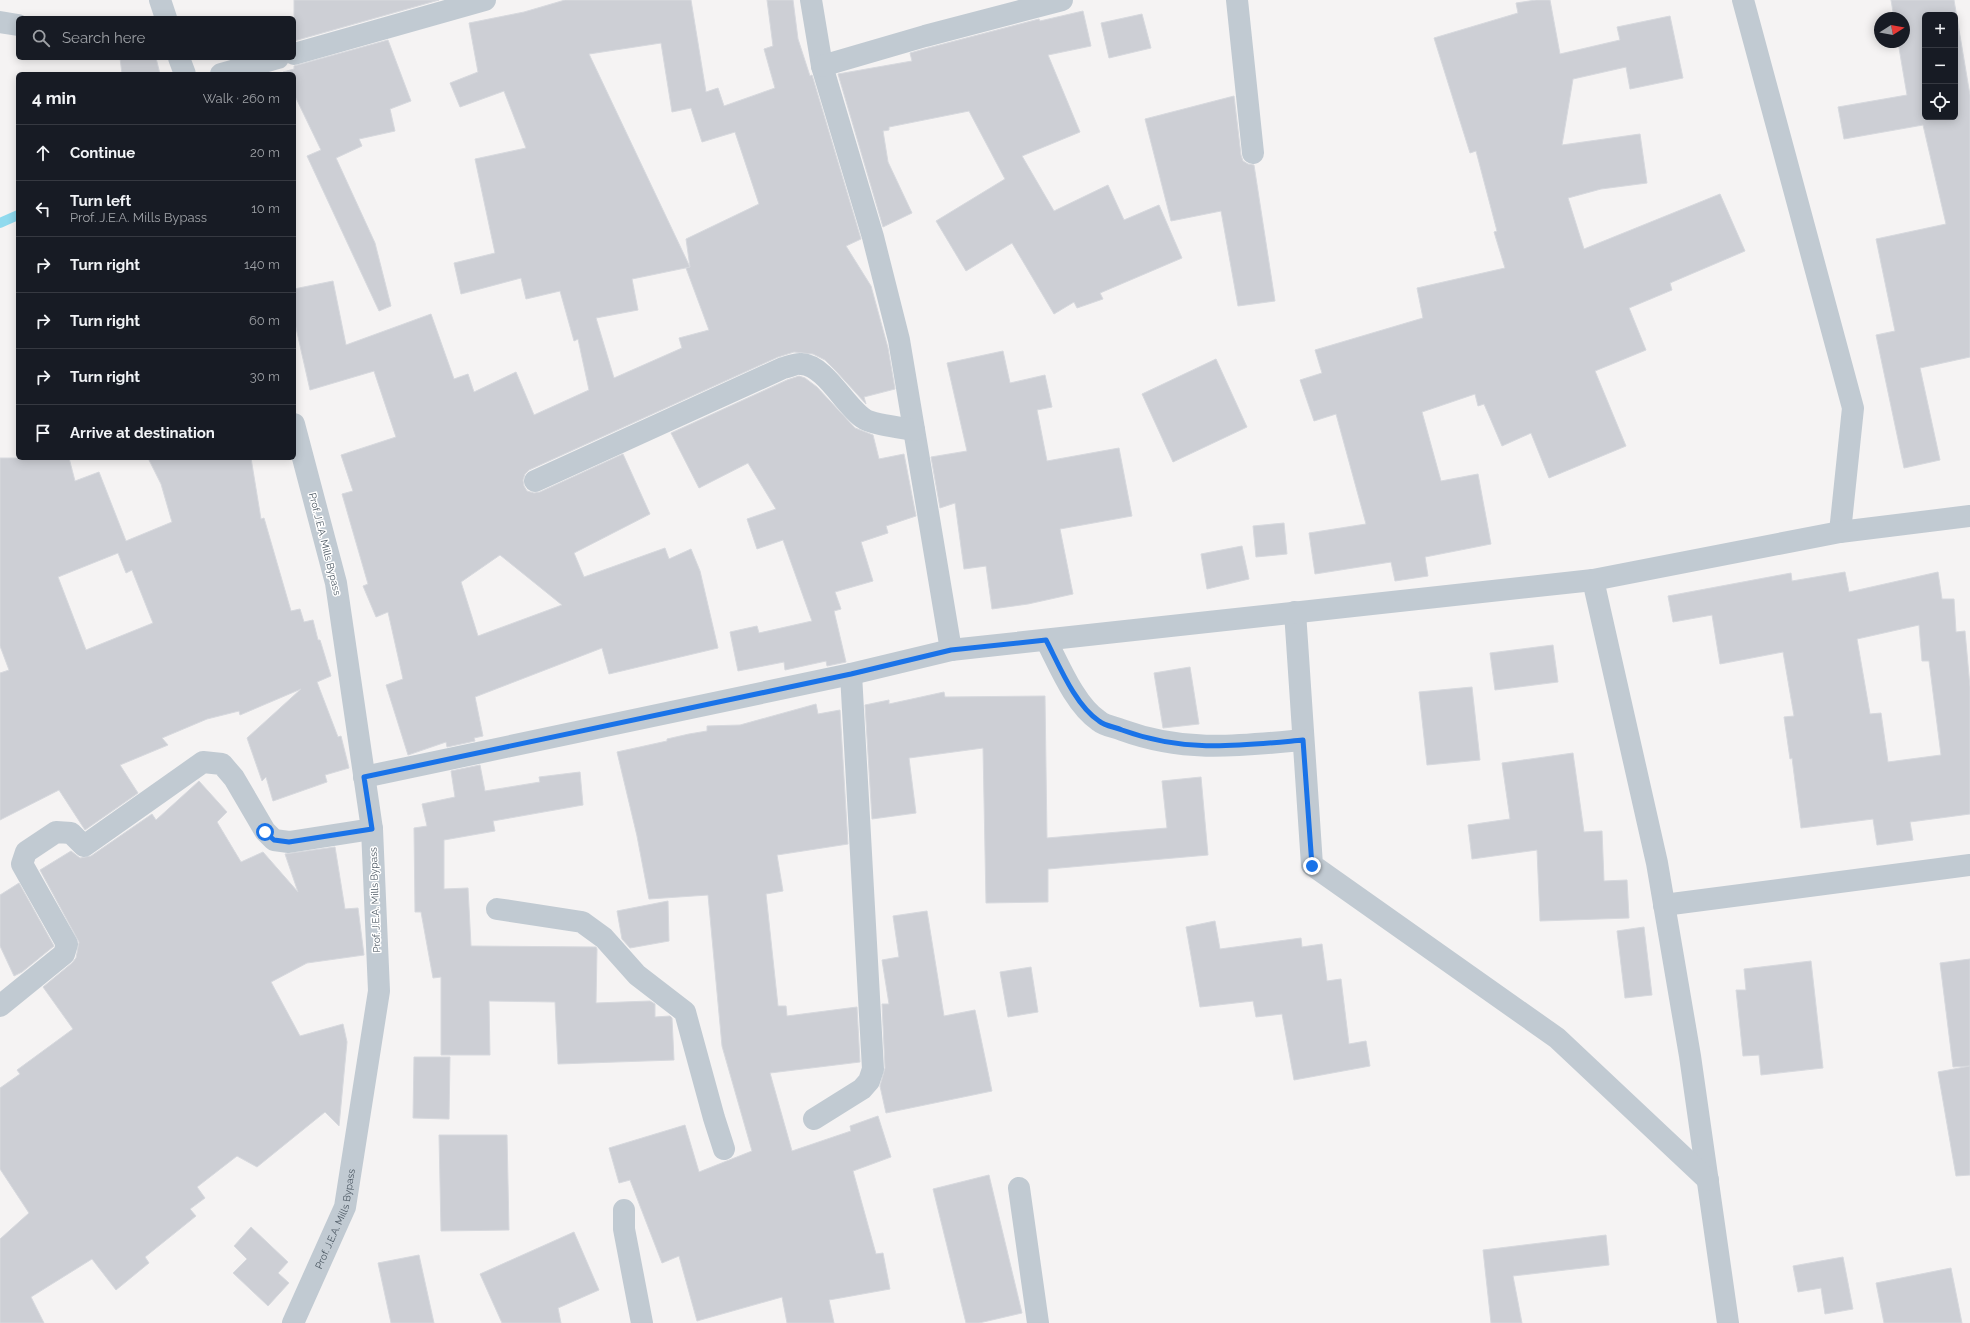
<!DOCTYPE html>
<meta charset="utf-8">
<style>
:root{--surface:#171b24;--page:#20242c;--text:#f1f3f6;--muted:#9ea1a6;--line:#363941}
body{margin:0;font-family:Raleway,sans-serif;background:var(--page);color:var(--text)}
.controls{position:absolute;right:12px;top:12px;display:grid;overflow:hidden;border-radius:6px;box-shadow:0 2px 10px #0003}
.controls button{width:36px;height:36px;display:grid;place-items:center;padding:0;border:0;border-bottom:1px solid var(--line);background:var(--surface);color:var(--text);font:20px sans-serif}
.compass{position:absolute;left:1874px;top:12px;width:36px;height:36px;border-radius:50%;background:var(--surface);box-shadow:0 2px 10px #0003;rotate:79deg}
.stop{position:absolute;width:12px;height:12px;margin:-9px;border:3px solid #1a73e8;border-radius:50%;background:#fff}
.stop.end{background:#1a73e8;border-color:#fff;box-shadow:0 1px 4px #0008}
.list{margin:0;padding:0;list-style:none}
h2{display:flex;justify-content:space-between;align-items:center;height:52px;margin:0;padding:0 16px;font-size:17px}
h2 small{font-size:13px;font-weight:400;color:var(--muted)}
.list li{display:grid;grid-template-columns:26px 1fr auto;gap:12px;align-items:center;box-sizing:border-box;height:56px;padding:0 16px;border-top:1px solid var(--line)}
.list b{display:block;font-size:15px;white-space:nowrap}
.list p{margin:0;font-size:13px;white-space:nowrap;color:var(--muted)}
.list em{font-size:13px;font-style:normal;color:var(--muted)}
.icon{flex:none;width:22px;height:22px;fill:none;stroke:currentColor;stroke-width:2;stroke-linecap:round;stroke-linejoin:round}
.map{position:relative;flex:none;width:1970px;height:1323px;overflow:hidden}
.search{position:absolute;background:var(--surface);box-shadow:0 2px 10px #0003;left:16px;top:16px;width:280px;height:44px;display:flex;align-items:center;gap:10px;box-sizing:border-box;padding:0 14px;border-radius:6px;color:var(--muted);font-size:15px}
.panel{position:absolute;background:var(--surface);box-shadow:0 2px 10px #0003;left:16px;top:72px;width:280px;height:388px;border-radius:6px}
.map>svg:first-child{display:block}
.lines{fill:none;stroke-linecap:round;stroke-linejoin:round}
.stream{stroke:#90daee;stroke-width:10}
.building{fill:#cdcfd5;stroke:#d7d9de;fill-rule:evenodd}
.minor{stroke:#c1cad2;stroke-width:22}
.route{stroke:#1a73e8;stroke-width:5}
.labels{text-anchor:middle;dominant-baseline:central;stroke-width:3;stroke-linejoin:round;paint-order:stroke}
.street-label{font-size:10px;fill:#4a5661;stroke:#fff}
</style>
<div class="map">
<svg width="1970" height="1323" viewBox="0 0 1970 1323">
<rect width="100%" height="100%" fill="#f5f3f3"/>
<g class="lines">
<path class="stream" d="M0,223L18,215"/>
</g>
<g class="building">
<path d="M294,0H439L294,41Z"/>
<path d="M565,0H691L706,92L718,88L724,106L775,88L764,49L773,46L767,0H793L798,39L810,76L812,75L861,239L846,246L871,286L888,348L895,389L864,397L866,404L835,370L825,360L813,354L794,352L778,357L529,470L525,474L523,480L524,486L527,491L534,493L540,492L623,454L650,514L574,553L584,577L665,548L669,559L691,549L700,571L718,648L609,674L602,648L475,697L483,736L474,738L475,741L447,747L446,742L408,755L386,685L403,679L388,612L376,617L363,586L368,584L342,494L353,491L341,455L396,437L374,371L310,390L294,319V289L333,281L346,345L431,314L454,379L468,374L474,392L516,372L534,415L589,390L578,339L574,341L560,291L526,299L521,278L461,294L454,263L495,253L475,159L526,148L504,91L460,107L450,83L478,72L469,23L524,12ZM661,43L672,112L691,108L702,142L735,132L759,204L686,239L690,267L686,268L709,330L679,338L682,348L614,378L596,318L638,310L632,279L690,267L589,54ZM500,555L562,605L478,636L461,582Z"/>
<path d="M1536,0H1550L1560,54L1620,40L1617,27L1670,16L1683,78L1630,89L1626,67L1573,79L1562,145L1640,134L1647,183L1601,189L1568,198L1584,249L1720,194L1745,251L1670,283L1672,290L1629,308L1646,350L1595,371L1626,446L1549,478L1531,433L1502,446L1484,404L1478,406L1475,394L1422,412L1441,481L1478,474L1491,544L1425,557L1428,576L1395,581L1391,562L1315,574L1309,533L1366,524L1336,414L1314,421L1300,380L1322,373L1315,350L1423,318L1417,288L1505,268L1494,232L1497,231L1476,151L1470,153L1434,38L1518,13L1516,3Z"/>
<path d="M1891,0H1954L1970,95V357L1920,368L1940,460L1904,468L1876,335L1895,331L1876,239L1946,224L1923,125L1844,139L1838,107L1907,95L1898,42H1904V18H1894ZM1925,15H1955V117H1925Z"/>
<path d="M1083,11L1091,46L1048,55L1080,132L1022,156L1054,211L1108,185L1124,220L1159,205L1182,258L1100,293L1103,299L1077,308L1074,302L1054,314L1012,243L966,271L936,221L1005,179L969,111L889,127V130L883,131L888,162L912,213L883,227L838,74L912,61L910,53L928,48L1039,19L1040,21Z"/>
<path d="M1142,14L1151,48L1109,58L1101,23Z"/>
<path d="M388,40L411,101L390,109L395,131L359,139L362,146L336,158L375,243L391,306L379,311L307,156L321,150L294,94V74H284L283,72L294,69V66Z"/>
<path d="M120,58H156L160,74H122Z"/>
<path d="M1234,96L1241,155L1243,161L1248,164L1254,165L1275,301L1238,306L1221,211L1171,221L1145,119Z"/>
<path d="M1003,351L1010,383L1045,375L1052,407L1037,410L1047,461L1119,448L1132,516L1060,529L1073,594L1028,604L992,609L986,566L964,569L955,503L940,508L931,457L967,451L947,363Z"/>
<path d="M1216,359L1247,427L1173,462L1142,394Z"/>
<path d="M799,376L805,378L817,387L855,428L873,435L879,459L904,454L916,516L886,526L888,533L861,542L873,581L835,592L841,609L834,611L846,662L827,666L826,661L785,670L784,662L738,671L730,632L757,626L759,633L812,621L783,540L757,549L747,519L776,509L748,463L699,488L671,433L787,380Z"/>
<path d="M0,458H69L75,481L99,472L126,541L172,522L161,484L148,458H251L261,519L264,518L291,611L300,609L304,622L313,620L318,640H320L331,676L317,682L338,737L341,736L349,768L325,775L327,782L273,801L266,777L262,781L247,738L301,689L240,715L239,711L207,719L162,738L168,745L120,765L138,793L85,830L59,790L0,820V673L9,670L0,646ZM118,553L126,573L132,570L153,623L86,650L58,577Z"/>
<path d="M1284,523L1287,554L1256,557L1253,526Z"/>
<path d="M1242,546L1249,579L1207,589L1201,554Z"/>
<path d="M1845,572L1849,592L1938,572L1942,599H1954L1956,632L1965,631L1970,687V814L1910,822L1913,840L1877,845L1873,819L1801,828L1792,758L1790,759L1784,717L1794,716L1783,652L1720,664L1712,615L1673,622L1668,596L1791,573L1792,581ZM1919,625L1922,661H1929L1941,755L1888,762L1881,713L1870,714L1857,639Z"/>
<path d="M1553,645L1558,682L1495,690L1490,653Z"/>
<path d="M1190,667L1199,724L1163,728L1154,673Z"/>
<path d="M1472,687L1480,760L1427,765L1419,692Z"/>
<path d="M944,692L945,697L1045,696L1047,838L1167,828L1162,781L1201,777L1208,855L1048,869V902L986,903L983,748L909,758L916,813L872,819L865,705L889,700V704Z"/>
<path d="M816,704L818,714L840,710L848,844L777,855L783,891L766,894L778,1006H786L787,1016L857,1007L860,1062L770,1073L792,1151L851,1131L850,1126L878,1116L891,1157L853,1171L876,1254L883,1253L890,1289L829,1300L834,1323H787L782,1297L697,1321L679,1256L662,1263L630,1180L619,1183L609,1148L685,1125L699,1172L752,1151L722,1046L708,895L649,899L637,836L617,752L667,741V739L689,734L707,731V726L740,725Z"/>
<path d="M1573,753L1584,832L1602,831L1604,881L1627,880L1629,918L1540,921L1537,850L1472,859L1468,825L1510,819L1502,763Z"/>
<path d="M480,765L485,791L540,782L539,777L580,772L583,805L493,821L495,831L444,840V889L468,888L471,946L596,947L597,949L596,1003L650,1001L655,1004V1017L670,1016L672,1018L674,1060L558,1064L555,1002L489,1001L490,1055H441V977L433,978L421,912H415L414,828L427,826L422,804L455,797L451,771Z"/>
<path d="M199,781L227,812L217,822L241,862L263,852L298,892L285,854L335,847L345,909L358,908L364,955L307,963L271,982L300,1036L343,1024L347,1042L339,1126L325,1112L257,1167L237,1156L197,1187L205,1198L190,1209L196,1216L145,1257L149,1263L116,1290L92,1259L31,1297L44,1323H0V1239L29,1213L0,1169V1088L20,1074L17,1070L73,1029L43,987L72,963L76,958L79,942L40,870L71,851L80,858L91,856L152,814L156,820Z"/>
<path d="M19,883L54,946L22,972L14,976L0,946V895Z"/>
<path d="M668,901L669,941L630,948L622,939L617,911Z"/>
<path d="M927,911L944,1016L975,1010L992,1091L886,1113L880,1086L885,1068L882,1004H889L882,960L899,957L893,916Z"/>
<path d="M1215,921L1220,949L1301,938L1302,947L1322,944L1327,981L1341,979L1349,1044L1366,1041L1370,1066L1294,1080L1282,1014L1256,1017L1253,1001L1200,1007L1186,927Z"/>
<path d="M1644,927L1652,995L1625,998L1617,931Z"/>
<path d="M1970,959V1066L1953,1067L1940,963Z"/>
<path d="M1811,961L1823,1068L1761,1075L1759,1055L1743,1056L1736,990H1746L1744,969Z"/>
<path d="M1031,967L1038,1012L1008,1017L1000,972Z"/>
<path d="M414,1057H450L449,1119L413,1118Z"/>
<path d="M1970,1066V1175L1956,1176L1938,1072Z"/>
<path d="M439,1135H507L509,1230L441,1231Z"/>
<path d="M989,1175L1022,1313L979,1323H966L933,1189Z"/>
<path d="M251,1227L288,1262L278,1273L289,1283L268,1306L233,1273L247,1259L234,1246Z"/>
<path d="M574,1232L599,1290L558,1308L561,1323H502L480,1274Z"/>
<path d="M1606,1235L1609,1265L1513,1276L1522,1323H1491L1483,1250Z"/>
<path d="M419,1255L434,1323H391L378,1263Z"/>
<path d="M1843,1257L1853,1309L1825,1314L1821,1288L1798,1292L1793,1266Z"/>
<path d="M1951,1268L1962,1323H1884L1876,1283Z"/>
</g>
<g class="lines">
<g class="minor">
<path d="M160,0L166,18"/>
<path d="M811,0L822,66L873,237L899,340L951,650"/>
<path d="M1237,0L1253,153"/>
<path d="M1743,0L1853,408L1840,532"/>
<path d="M0,22L18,25"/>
<path d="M294,54L485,0"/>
<path d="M179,58L185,74"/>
<path d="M822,66L925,36L1062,0"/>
<path d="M221,74L278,58"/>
<path d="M535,481L783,368C789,367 796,363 801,364C825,365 844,405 863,418C870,424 903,428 914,430"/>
<path d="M1593,580L1657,863L1690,1056L1728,1323"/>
<path d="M1295,612L1312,865L1557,1038L1708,1180"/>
<path d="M1046,640C1059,665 1075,705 1099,721C1105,726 1115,727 1122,730C1185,753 1238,746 1303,740"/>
<path d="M364,777L851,674L951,650L1593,580L1840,532L1970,516"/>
<path d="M1664,905L1970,865"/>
<path d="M497,909L582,922L604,938L637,975L685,1012L714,1118L724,1149"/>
<path d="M0,1006L64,954L67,944L22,864L26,852L56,832L71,833L84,846L203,762L222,764L234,778L265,831L274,840L289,842L372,829"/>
<path d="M814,1119L862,1089L869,1081L873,1069L851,674"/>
<path d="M1019,1188L1038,1323"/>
<path d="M624,1210V1229L642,1323"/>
<path id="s1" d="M293,1323L345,1207L379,991L372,829L336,583L294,424"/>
</g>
</g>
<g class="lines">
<path class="route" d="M265,832L274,840L289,842L372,829L364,777L851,674L951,650L1046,640C1059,665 1075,705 1099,721C1105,726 1115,727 1122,730C1185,753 1238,746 1303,740L1312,866"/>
</g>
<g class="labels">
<g class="street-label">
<text transform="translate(325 544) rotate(76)">Prof. J.E.A. Mills Bypass</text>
<text transform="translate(375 900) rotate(-92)">Prof. J.E.A. Mills Bypass</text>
<text stroke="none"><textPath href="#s1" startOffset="113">Prof. J.E.A. Mills Bypass</textPath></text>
</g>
</g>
</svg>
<div class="controls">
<button>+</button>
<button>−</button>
<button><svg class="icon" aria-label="locate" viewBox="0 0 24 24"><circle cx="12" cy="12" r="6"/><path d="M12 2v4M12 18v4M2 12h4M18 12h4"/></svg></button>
</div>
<svg class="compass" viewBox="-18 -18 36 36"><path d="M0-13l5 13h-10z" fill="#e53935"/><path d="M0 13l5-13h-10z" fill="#9ea1a6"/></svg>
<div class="stop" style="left:265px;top:832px"></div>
<div class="stop end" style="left:1312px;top:866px"></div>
<div class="search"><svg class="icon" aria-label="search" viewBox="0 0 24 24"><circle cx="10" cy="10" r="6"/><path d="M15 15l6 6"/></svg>Search here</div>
<section class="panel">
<h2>4 min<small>Walk · 260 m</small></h2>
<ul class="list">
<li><svg class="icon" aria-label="ahead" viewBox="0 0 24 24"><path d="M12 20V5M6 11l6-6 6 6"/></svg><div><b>Continue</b></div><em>20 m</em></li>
<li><svg class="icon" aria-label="left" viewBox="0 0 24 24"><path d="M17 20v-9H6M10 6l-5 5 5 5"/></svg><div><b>Turn left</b><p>Prof. J.E.A. Mills Bypass</p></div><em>10 m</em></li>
<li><svg class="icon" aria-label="right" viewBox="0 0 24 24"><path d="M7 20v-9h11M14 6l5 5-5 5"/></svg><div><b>Turn right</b></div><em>140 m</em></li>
<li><svg class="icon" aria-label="right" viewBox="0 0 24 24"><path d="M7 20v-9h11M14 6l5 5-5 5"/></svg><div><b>Turn right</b></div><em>60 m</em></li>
<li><svg class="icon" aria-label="right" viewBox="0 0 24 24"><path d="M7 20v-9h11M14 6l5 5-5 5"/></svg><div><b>Turn right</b></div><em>30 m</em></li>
<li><svg class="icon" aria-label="arrive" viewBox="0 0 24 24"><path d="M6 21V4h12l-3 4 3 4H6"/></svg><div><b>Arrive at destination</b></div></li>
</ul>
</section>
</div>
